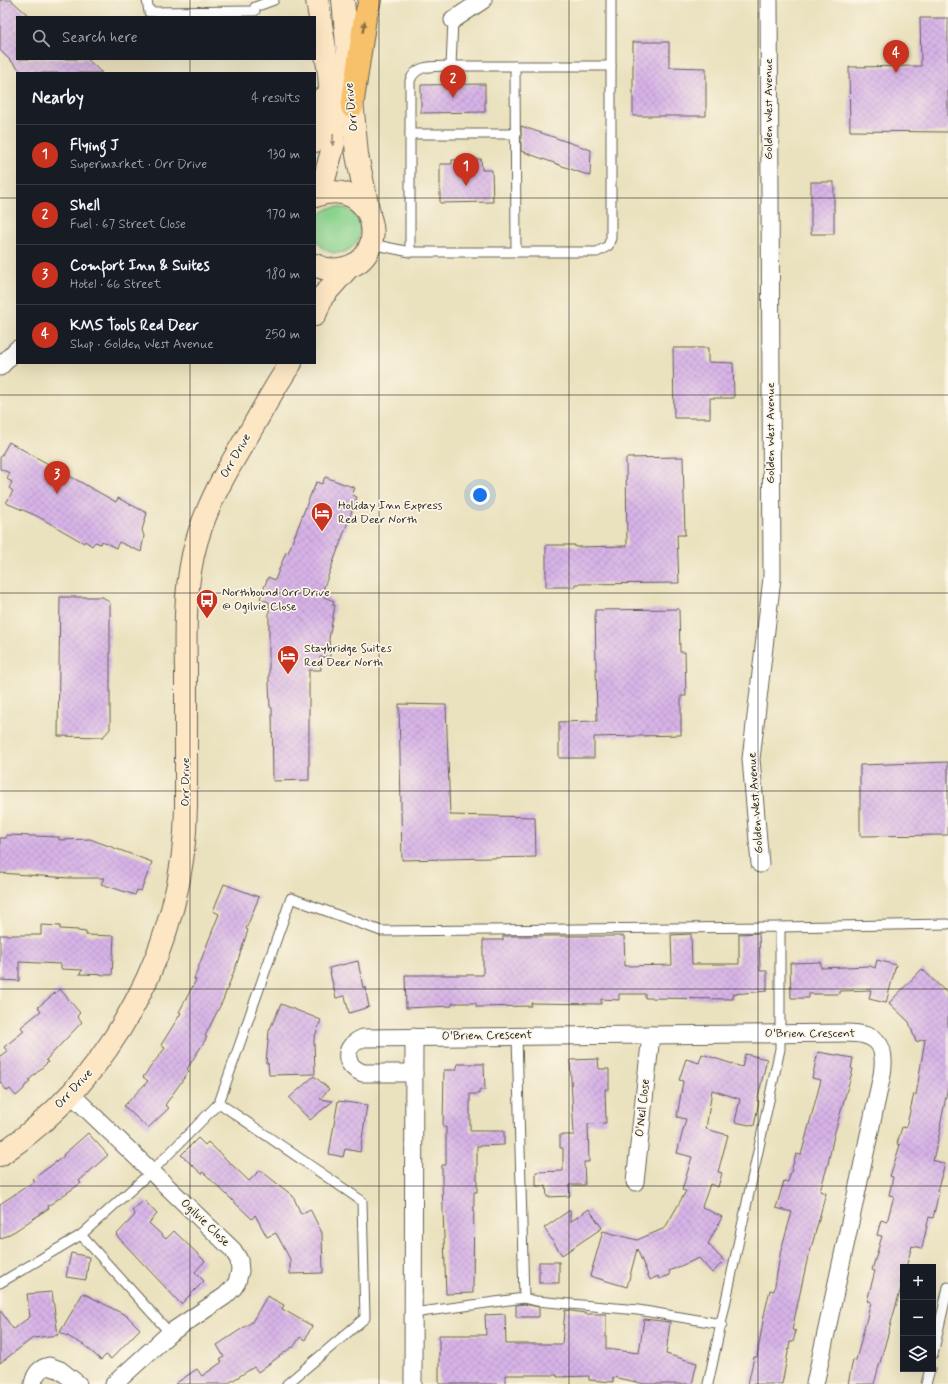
<!DOCTYPE html>
<meta charset="utf-8">
<style>
:root{--surface:#171b24;--page:#242831;--text:#f1f3f6;--muted:#9ea1a6;--line:#363941;--accent:#c8321e}
body{margin:0;font-family:Mynerve,sans-serif;background:var(--page);color:var(--text)}
.controls{position:absolute;right:12px;bottom:12px;display:grid;overflow:hidden;border-radius:0px;box-shadow:0 4px 16px #0002}
.controls button{width:36px;height:36px;display:grid;place-items:center;padding:0;border:0;border-bottom:1px solid var(--line);background:var(--surface);color:var(--text);font:20px sans-serif}
.you{position:absolute;left:480px;top:495px;width:14px;height:14px;margin:-10px;border:3px solid #fff;border-radius:50%;background:#1a73e8;box-shadow:0 0 0 6px #1a73e833}
.badge{display:grid;place-items:center;width:26px;height:26px;border-radius:50%;background:var(--accent);color:#fff;font-size:13px;font-weight:700}
.pin{position:absolute;translate:-50% -33px;filter:drop-shadow(0 1px 2px #0008)}
.pin::after{content:'';position:absolute;top:21px;width:14px;height:12px;background:inherit;clip-path:polygon(0 0,100% 0,50% 100%)}
.list{margin:0;padding:0;list-style:none}
h2{display:flex;justify-content:space-between;align-items:center;height:52px;margin:0;padding:0 16px;font-size:17px}
h2 small{font-size:13px;font-weight:400;color:var(--muted)}
.list li{display:grid;grid-template-columns:26px 1fr auto;gap:12px;align-items:center;box-sizing:border-box;height:60px;padding:0 16px;border-top:1px solid var(--line)}
.list b{display:block;font-size:15px;white-space:nowrap}
.list p{margin:0;font-size:13px;white-space:nowrap;color:var(--muted)}
.list em{font-size:13px;font-style:normal;color:var(--muted)}
.icon{flex:none;width:22px;height:22px;fill:none;stroke:currentColor;stroke-width:2;stroke-linecap:round;stroke-linejoin:round}
.map{position:relative;flex:none;width:948px;height:1384px;overflow:hidden}
.search{position:absolute;background:var(--surface);box-shadow:0 4px 16px #0002;left:16px;top:16px;width:300px;height:44px;display:flex;align-items:center;gap:10px;box-sizing:border-box;padding:0 14px;border-radius:0px;color:var(--muted);font-size:15px}
.panel{position:absolute;background:var(--surface);box-shadow:0 4px 16px #0002;left:16px;top:72px;width:300px;height:292px;border-radius:0px}
.map>svg:first-child{display:block}
.green{fill:#8bd38e;stroke:#547855}
.building{fill:url(#building-cross-hatch)}
.lines{fill:none;stroke-linecap:round;stroke-linejoin:round}
.lane-casing{stroke:#646155;stroke-width:11}
.street-casing{stroke:#646155;stroke-width:19}
.secondary-casing{stroke:#646155;stroke-width:24}
.primary-casing{stroke:#646155;stroke-width:24}
.lane{stroke:#fff;stroke-width:9}
.street{stroke:#fff;stroke-width:17}
.secondary{stroke:#fce6c4;stroke-width:22}
.primary{stroke:#f7c06b;stroke-width:22}
.oneway{fill:#8a6e44}
.oneway2{fill:#978b78}
.grid{fill:none;stroke:#1c1c1c;stroke-width:1;stroke-opacity:0.55}
.labels{text-anchor:middle;dominant-baseline:central;stroke-width:3.5;stroke-linejoin:round;paint-order:stroke}
.street-label{font-size:12px;fill:#1c1c1c;stroke:#fcf5e5}
.poi-label{font-size:12px;fill:#1c1c1c;stroke:#fcf5e5;text-anchor:start}
</style>
<div class="map">
<svg width="948" height="1384" viewBox="0 0 948 1384">
<defs>
<pattern id="building-cross-hatch" width="8" height="8" patternUnits="userSpaceOnUse"><rect width="8" height="8" fill="#d7b3e7"/><path d="M0 0l8 8M0 8l8-8" fill="none" stroke="#b899c6"/></pattern>
</defs>
<rect width="100%" height="100%" fill="#fcf5e5"/>
<filter id="ink" filterUnits="userSpaceOnUse"><feTurbulence type="fractalNoise" baseFrequency=".025" numOctaves="2"/><feDisplacementMap in="SourceGraphic" scale="8" xChannelSelector="R" yChannelSelector="G"/><feConvolveMatrix kernelMatrix="1 2 1 2 8 2 1 2 1" color-interpolation-filters="sRGB"/></filter>
<filter id="wash" filterUnits="userSpaceOnUse"><feTurbulence type="fractalNoise" baseFrequency=".012" numOctaves="4" result="noise"/><feDisplacementMap in="SourceGraphic" scale="16" xChannelSelector="R" yChannelSelector="G"/><feGaussianBlur stdDeviation="0.9" result="paint"/><feColorMatrix in="noise" values="0 0 0 0 0 0 0 0 0 0 0 0 0 0 0 0 0 1.4 0 .05"/><feComposite in="paint" operator="in"/></filter>
<g filter="url(#wash)">
<rect width="100%" height="100%" fill="#eae1be"/>
<circle class="green" cx="337" cy="230" r="23"/>
<g id="blocks">
<g class="building">
<path d="M0,0H11L30,17H17V59H87L102,73H23L0,50Z"/>
<path d="M920,18H948V132L850,131L849,67L921,66Z"/>
<path d="M633,42H669V67L706,68V116H633Z"/>
<path d="M485,84V112L421,113V85Z"/>
<path d="M521,126L591,150L590,176L521,151Z"/>
<path d="M481,159L482,170H492L493,202L440,203V164H452V160Z"/>
<rect x="811" y="182" width="23" height="52"/>
<path d="M673,348H708V362L733,363L734,398H710V418H674Z"/>
<path d="M9,442L116,502L118,498L147,513L142,530L144,536L141,552L119,542L116,548L102,541L101,544L95,542L92,546L85,541L84,543L37,516L6,503L13,491L9,488L12,482L7,479L10,473L0,469V458Z"/>
<path d="M683,457L685,535H677L679,583L575,584V587H546V545H575V547L627,546L626,458Z"/>
<path d="M325,477L355,488L352,495L357,497L323,590L327,591L324,597L334,601L332,605H335L329,639L330,657H320L321,670H309V780L273,781L272,708L270,707L269,683V602L260,599L268,577L275,580L286,552L288,553L312,491H313L316,482L322,484Z"/>
<path d="M60,597H103L110,603V729L103,737L58,736Z"/>
<path d="M679,609L680,652H685L686,696H681V735L594,737V758H559V722L597,721L595,610Z"/>
<path d="M399,704L446,705L450,815L535,817L536,857L402,860Z"/>
<path d="M948,762V835L860,836V765Z"/>
<path d="M6,835L59,837V840L90,839L152,862L141,891L137,890L135,895L101,884L104,878H69L0,873V838H6Z"/>
<path d="M224,884L259,897L246,929L248,930L236,966L223,1000L205,1036L207,1037L187,1069L189,1071L165,1105L169,1108L148,1128L124,1106L148,1081L143,1077L165,1048L161,1045L181,1013L179,1012L196,980L194,979L206,947L219,914L213,911Z"/>
<path d="M41,925L60,926V929L78,930V931L86,932V935L114,936L112,975L79,974L83,970L61,969V964L19,962V981L0,980V935H41Z"/>
<path d="M759,933L760,971H767V991L733,994V999L645,998V994H619V1000L601,999V1004L531,1003V1006L476,1007V1003H452V1006L406,1008L405,975H483V940H503V936H624L625,966L672,965L671,935L691,934L692,964H739V934Z"/>
<path d="M877,960L896,965L886,1003L869,999L871,990L839,991V994H809V998H791L790,963L821,962V968L870,966L875,968Z"/>
<path d="M358,961L363,988L365,987L369,1007L349,1013L345,996L336,998L329,968Z"/>
<path d="M922,969L948,994V1086L940,1127H941L933,1160L945,1164L937,1191L939,1192L933,1218L929,1217L922,1248L912,1246L906,1267H903L900,1284H902L874,1384H848L853,1360H856L871,1302L867,1301L875,1271L872,1270L882,1236L877,1235L881,1220L887,1222L894,1196L889,1195L893,1177L890,1176L900,1145L897,1144L902,1127L906,1128L914,1094L916,1095L925,1039L916,1042L909,1022L889,1003Z"/>
<path d="M60,989L80,1013L77,1016L82,1022L46,1060L48,1062L29,1080L30,1082L24,1087V1089L16,1096L10,1089L7,1091L0,1082V1056L7,1051L4,1047L24,1031L21,1027L41,1011L38,1007Z"/>
<path d="M281,1004L321,1020L314,1039L315,1074L269,1075L268,1063H266L269,1031Z"/>
<path d="M818,1052L853,1058L851,1068L853,1069L834,1135L828,1164L820,1191L826,1193L809,1256H808L792,1330L796,1331L793,1342H790L782,1384H748L754,1357H757L764,1315L770,1290L774,1291L781,1250L792,1212L776,1208L784,1181L788,1182L796,1154L801,1155L821,1080L812,1078Z"/>
<path d="M702,1054L742,1067L745,1054L767,1059L757,1101H759L754,1126L735,1122L740,1099L712,1090L706,1129L728,1135L718,1172L722,1173L718,1187L710,1184L702,1207L722,1217L708,1244L724,1261L712,1273L699,1258L669,1271L670,1275L659,1279L658,1276L650,1280L637,1249L627,1287L590,1276L603,1231L637,1240L665,1228L686,1191L682,1190L692,1157L677,1153L686,1119L677,1117L683,1081L679,1080L686,1059L699,1063Z"/>
<path d="M598,1059L599,1069H609V1089H605L606,1123L588,1124L589,1162H584L585,1185H569L570,1196L547,1197L546,1186H536V1172L563,1171V1148H560V1135H574L570,1060Z"/>
<path d="M458,1064H484L485,1090H479V1094H470V1131H504V1145L477,1146V1192H474L473,1293L446,1294L442,1181V1165H446V1127H443L444,1070H456Z"/>
<path d="M314,1076L329,1089L320,1099L333,1101L310,1120L289,1098Z"/>
<path d="M338,1101L367,1105L360,1152L345,1149L343,1157L329,1154Z"/>
<path d="M88,1133L108,1155L79,1181L81,1183L48,1206L49,1208L15,1231L0,1239V1204L35,1181L33,1179L64,1156L63,1155Z"/>
<path d="M198,1138L205,1145L208,1142L249,1181L260,1170L293,1196L301,1214L310,1209L322,1233L323,1273L290,1274V1259L276,1233L267,1237L255,1215L252,1219L203,1172L202,1174L181,1155Z"/>
<path d="M144,1200L157,1214L149,1223L166,1239L174,1231L205,1261L195,1272L204,1281L181,1304L116,1235L135,1215L132,1211Z"/>
<path d="M589,1209L602,1228L562,1255L544,1228L570,1210V1222Z"/>
<path d="M71,1253L89,1257L86,1280L66,1277Z"/>
<rect x="539" y="1262" width="20" height="21"/>
<path d="M52,1292L58,1335L33,1338L0,1363V1310L13,1329L30,1317L27,1294Z"/>
<path d="M83,1293L127,1316L140,1329L111,1359L106,1355L101,1360L84,1345L60,1332Z"/>
<path d="M267,1296L284,1305L282,1309L312,1326L305,1340L300,1337L293,1348L292,1347L258,1372L254,1367L227,1384H175L197,1369L202,1376L222,1362L220,1359L224,1357L217,1345L252,1322Z"/>
<path d="M524,1304L539,1307V1317H516V1305Z"/>
<path d="M565,1310L585,1313L584,1314H606V1349L639,1353L644,1319L670,1322L666,1354L697,1363L692,1384H645L613,1377V1382L589,1380V1376L557,1377V1375H505V1384H439V1335H486L485,1315L505,1314L506,1344H562Z"/>
</g>
</g>
</g>
<g filter="url(#ink)">
<use href="#blocks" fill-opacity="0" stroke="#646155" stroke-width="1"/>
<g class="lines">
<g class="lane-casing">
<g id="lane">
<path d="M147,0L149,12L255,11"/>
<path d="M255,7L274,0"/>
<path d="M451,66L453,20"/>
<path d="M515,66L516,252"/>
<path d="M410,134H516"/>
<path d="M371,244L410,252H597L608,246L611,238V0"/>
<path d="M410,252V81C416,63 436,67 451,66H611"/>
<path d="M780,927L948,924"/>
<path d="M517,1036L524,1298"/>
<path d="M81,1235L170,1333"/>
<path d="M0,1283L81,1235L152,1171L219,1103"/>
<path d="M413,1313L524,1298L536,1301L638,1310L722,1324"/>
<path d="M933,1354L948,1287"/>
<path d="M287,1384L365,1318L362,1201L219,1103L291,898L381,931L780,927V1049L708,1384"/>
<path d="M926,1384L930,1369"/>
</g>
</g>
<g class="street-casing">
<g id="street">
<path d="M453,20L483,0"/>
<path d="M0,367L17,349"/>
<path d="M760,864L751,759L772,578L769,0"/>
<path d="M414,1073H363C342,1065 343,1046 363,1038L846,1033C877,1033 887,1044 882,1075L815,1384"/>
<path d="M71,1094L233,1250L239,1260L240,1271L237,1282L234,1287L225,1296L170,1333L114,1384"/>
<path d="M635,1182L651,1035"/>
<path d="M33,1384C35,1374 39,1368 49,1366L60,1370L78,1384"/>
<path d="M413,1384L414,1037"/>
</g>
</g>
<g class="secondary-casing">
<g id="secondary">
<path d="M343,0L357,155L369,213"/>
<path d="M315,141L322,99"/>
<path d="M315,196L324,180L334,143L329,73L317,0"/>
<path d="M315,196C376,174 393,258 344,268C334,271 325,270 315,265"/>
<path d="M315,315L322,297L348,268"/>
<path d="M0,1155C113,1078 185,943 186,806C186,761 186,715 186,669C185,631 185,593 193,555C203,511 225,473 248,435C262,411 275,386 291,363"/>
</g>
</g>
<g class="primary-casing">
<path id="primary" d="M352,107L365,18L370,0"/>
</g>
<use href="#lane" class="lane"/>
<use href="#street" class="street"/>
<use href="#secondary" class="secondary"/>
<use href="#primary" class="primary"/>
</g>
<defs><path id="oneway-solid" d="M-6-.8H1V-3.2L6.5 0L1 3.2V.8H-6Z"/></defs>
<use class="oneway" href="#oneway-solid" transform="translate(364 27) rotate(-81)"/>
<use class="oneway2" href="#oneway-solid" transform="translate(333 140) rotate(93)"/>
</g>
<path class="grid" d="M190,0V17M379,0V1384M569,0V1384M758,0V1384M190,59V73M0,198H17M315,198H948M190,363V1384M0,395H948M0,593H948M0,791H948M0,989H948M0,1186H948"/>
<defs>
<g id="hotel-pin" transform="scale(1.15)"><path d="M0 17L-7.5 6A9.5 9.5 0 1 1 7.5 6Z" fill="#c8321e" stroke="#fcf5e5"/><path d="M-6-4.5h1.5V1H6V5H4.5V3h-9V5H-6ZM-4 0a1.8 1.8 0 1 1 3.6 0ZM.5 0V-2.5h3Q6-2.5 6 0Z" fill="#fff"/></g>
<g id="bus-pin" transform="scale(1.15)"><path d="M0 17L-7.5 6A9.5 9.5 0 1 1 7.5 6Z" fill="#c8321e" stroke="#fcf5e5"/><path d="M-5-6H5V4H4V6H2V4H-2V6H-4V4H-5ZM-3.5-4V0h7V-4ZM-3.5 1.2v1.5H-2V1.2ZM2 1.2v1.5H3.5V1.2Z" fill="#fff"/></g>
</defs>
<g fill-rule="evenodd">
<use href="#hotel-pin" x="322" y="513"/>
<use href="#bus-pin" x="207" y="600"/>
<use href="#hotel-pin" x="288" y="656"/>
</g>
<g class="labels">
<g class="street-label">
<text transform="translate(352 107) rotate(-96)">Orr Drive</text>
<text transform="translate(769 109) rotate(-90)">Golden West Avenue</text>
<text transform="translate(771 433) rotate(-90)">Golden West Avenue</text>
<text transform="translate(236 456) rotate(-60)">Orr Drive</text>
<text transform="translate(186 782) rotate(-90)">Orr Drive</text>
<text transform="translate(756 803) rotate(-94)">Golden West Avenue</text>
<text x="810" y="1034">O'Brien Crescent</text>
<text transform="translate(487 1036) rotate(-1)">O'Brien Crescent</text>
<text transform="translate(74 1089) rotate(-47)">Orr Drive</text>
<text transform="translate(643 1108) rotate(-84)">O'Neil Close</text>
<text transform="translate(205 1223) rotate(44)">Ogilvie Close</text>
</g>
<g class="poi-label">
<text x="338" y="506">Holiday Inn Express<tspan x="338" dy="14">Red Deer North</tspan></text>
<text x="222" y="593">Northbound Orr Drive<tspan x="222" dy="14">@ Ogilvie Close</tspan></text>
<text x="304" y="649">Staybridge Suites<tspan x="304" dy="14">Red Deer North</tspan></text>
</g>
</g>
</svg>
<div class="controls">
<button>+</button>
<button>−</button>
<button><svg class="icon" aria-label="layers" viewBox="0 0 24 24"><path d="M12 4l9 5-9 5-9-5zM3 14l9 5 9-5"/></svg></button>
</div>
<div class="you"></div>
<div class="pin badge" style="left:466px;top:186px">1</div>
<div class="pin badge" style="left:453px;top:98px">2</div>
<div class="pin badge" style="left:57px;top:494px">3</div>
<div class="pin badge" style="left:896px;top:73px">4</div>
<div class="search"><svg class="icon" aria-label="search" viewBox="0 0 24 24"><circle cx="10" cy="10" r="6"/><path d="M15 15l6 6"/></svg>Search here</div>
<section class="panel">
<h2>Nearby<small>4 results</small></h2>
<ul class="list">
<li><span class="badge">1</span><div><b>Flying J</b><p>Supermarket · Orr Drive</p></div><em>130 m</em></li>
<li><span class="badge">2</span><div><b>Shell</b><p>Fuel · 67 Street Close</p></div><em>170 m</em></li>
<li><span class="badge">3</span><div><b>Comfort Inn &amp; Suites</b><p>Hotel · 66 Street</p></div><em>180 m</em></li>
<li><span class="badge">4</span><div><b>KMS Tools Red Deer</b><p>Shop · Golden West Avenue</p></div><em>250 m</em></li>
</ul>
</section>
</div>
